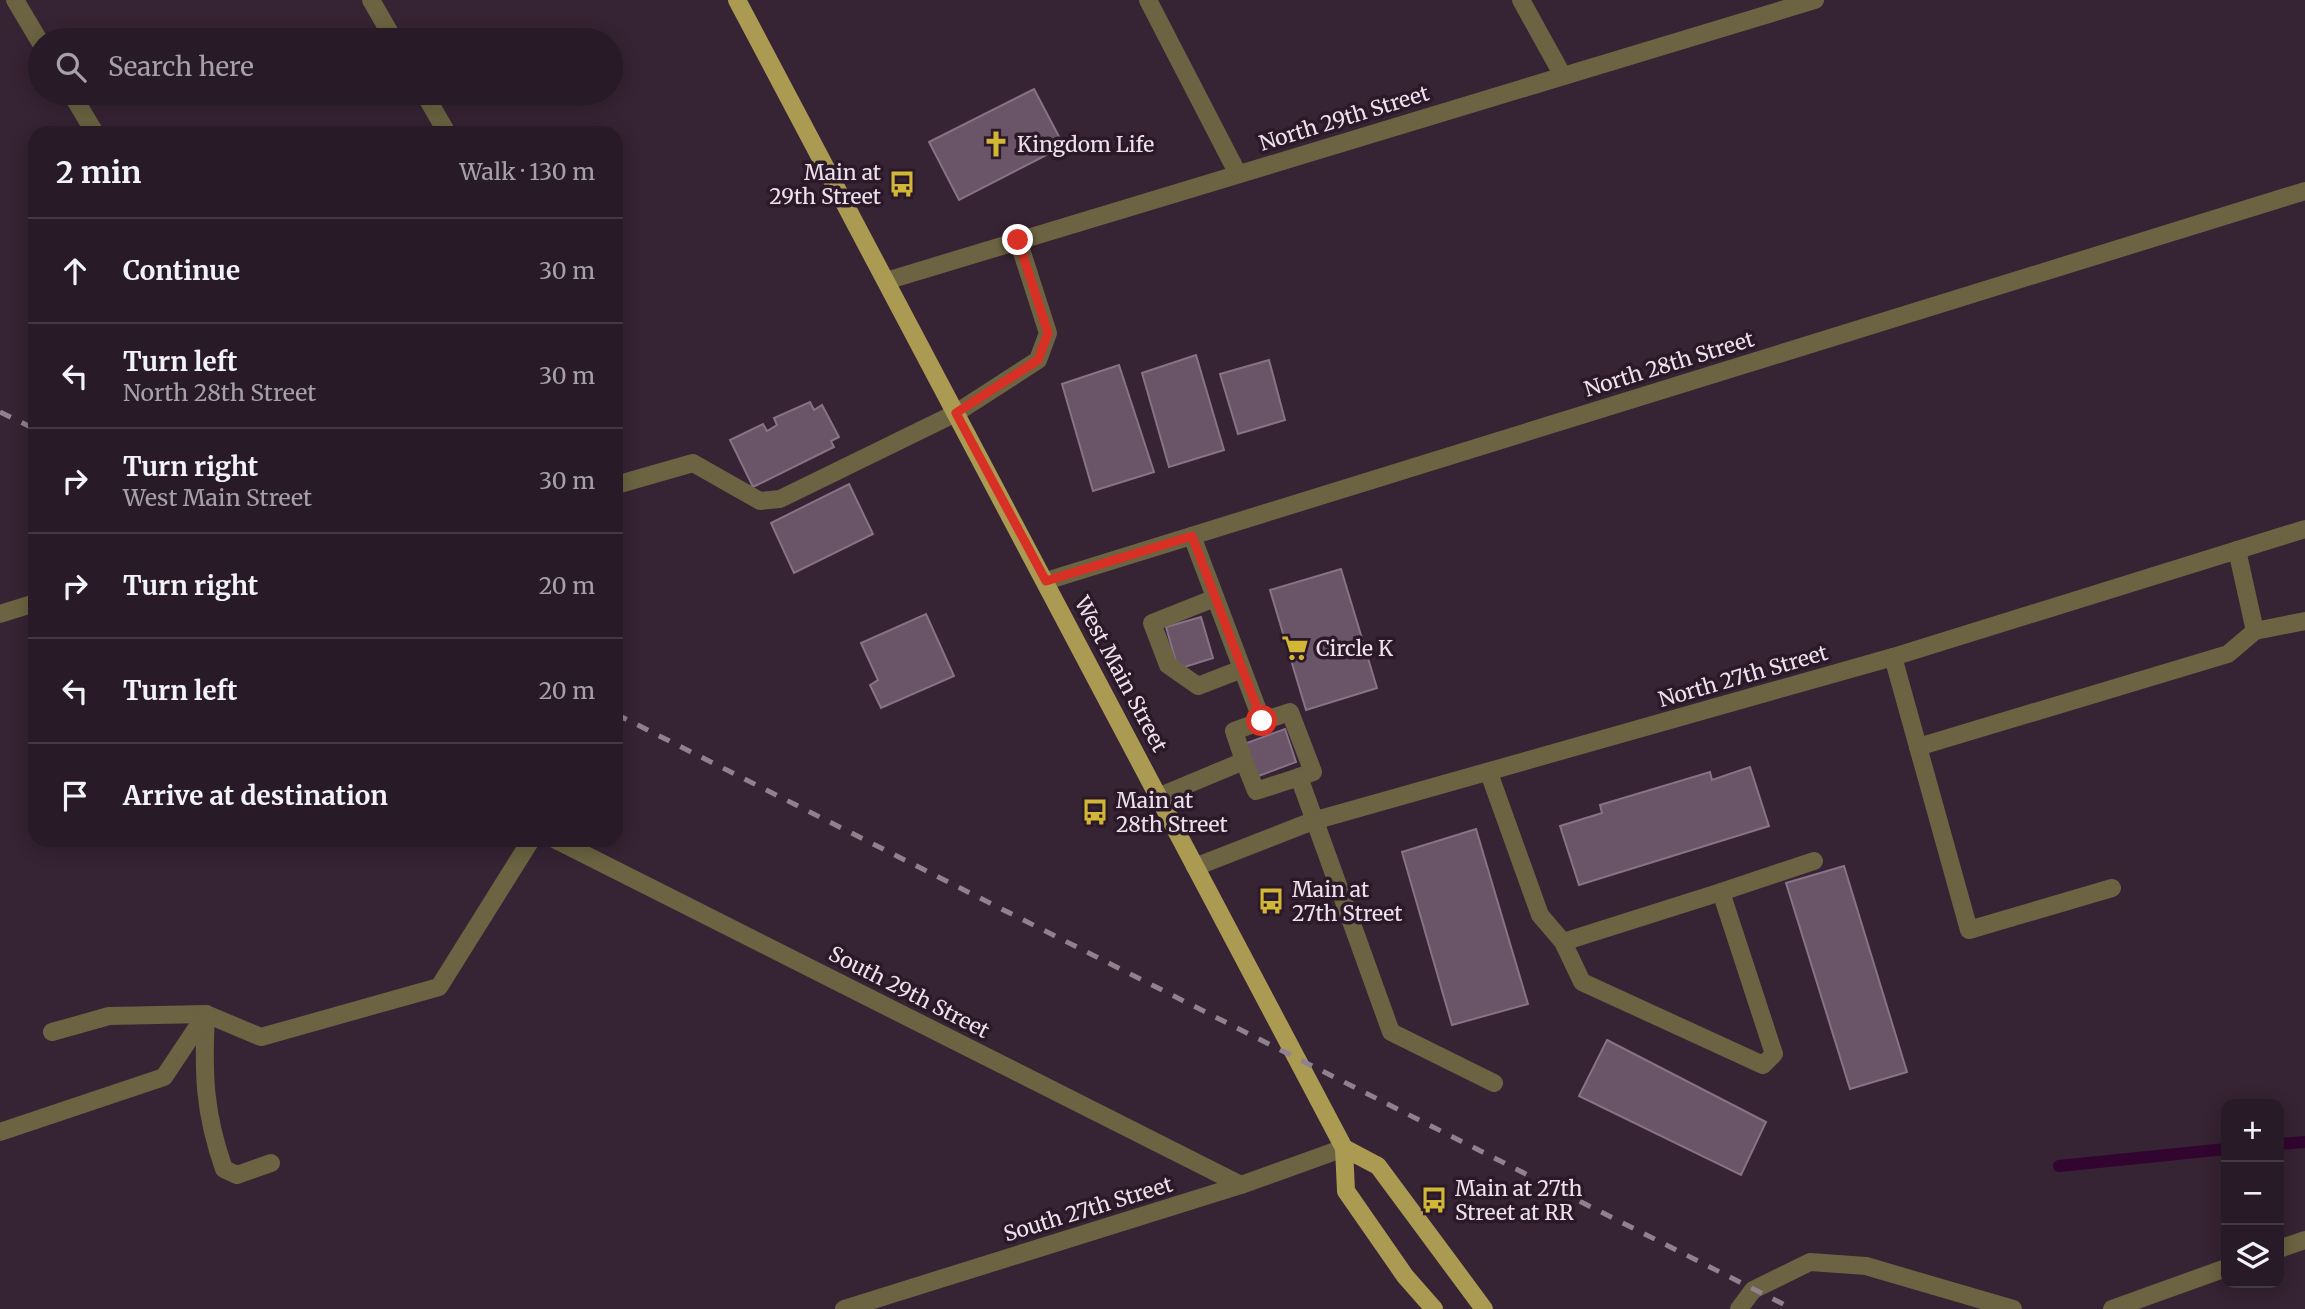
<!DOCTYPE html>
<meta charset="utf-8">
<style>
:root{--surface:#281a27;--page:#342733;--text:#f1f3f6;--muted:#a5a1a7;--line:#443844}
body{margin:0;font-family:Merriweather,serif;background:var(--page);color:var(--text)}
.controls{position:absolute;right:21px;bottom:21px;display:grid;overflow:hidden;border-radius:14px;box-shadow:0 4px 18px #0003}
.controls button{width:63px;height:63px;display:grid;place-items:center;padding:0;border:0;border-bottom:2px solid var(--line);background:var(--surface);color:var(--text);font:35px sans-serif}
.stop{position:absolute;width:21px;height:21px;margin:-16px;border:5px solid #d93025;border-radius:50%;background:#fff}
.stop.end{background:#d93025;border-color:#fff;box-shadow:0 2px 7px #0008}
.list{margin:0;padding:0;list-style:none}
h2{display:flex;justify-content:space-between;align-items:center;height:91px;margin:0;padding:0 28px;font-size:30px}
h2 small{font-size:23px;font-weight:400;color:var(--muted)}
.list li{display:grid;grid-template-columns:46px 1fr auto;gap:21px;align-items:center;box-sizing:border-box;height:105px;padding:0 28px;border-top:2px solid var(--line)}
.list b{display:block;font-size:26px;white-space:nowrap}
.list p{margin:0;font-size:23px;white-space:nowrap;color:var(--muted)}
.list em{font-size:23px;font-style:normal;color:var(--muted)}
.icon{flex:none;width:38px;height:38px;fill:none;stroke:currentColor;stroke-width:2;stroke-linecap:round;stroke-linejoin:round}
.map{position:relative;flex:none;width:2305px;height:1309px;overflow:hidden}
.search{position:absolute;background:var(--surface);box-shadow:0 4px 18px #0003;left:28px;top:28px;width:595px;height:77px;display:flex;align-items:center;gap:18px;box-sizing:border-box;padding:0 24px;border-radius:38px;color:var(--muted);font-size:26px}
.panel{position:absolute;background:var(--surface);box-shadow:0 4px 18px #0003;left:28px;top:126px;width:595px;height:721px;border-radius:21px}
.map>svg:first-child{display:block}
.lines{fill:none;stroke-linecap:round;stroke-linejoin:round}
.stream{stroke:#31052f;stroke-width:12}
.building{fill:#6a5467;stroke:#887286;stroke-width:2}
.minor{stroke:#6b6341;stroke-width:18}
.major{stroke:#ab9a52;stroke-width:18}
.rail{stroke:#90818f;stroke-width:5;stroke-dasharray:12 12;stroke-linecap:butt}
.route{stroke:#d93025;stroke-width:9}
.labels{text-anchor:middle;dominant-baseline:central;stroke-width:7;stroke-linejoin:round;paint-order:stroke}
.street-label{font-size:21px;fill:#ede1ec;stroke:#2b192a}
.poi-label{font-size:21px;fill:#ede1ec;stroke:#2b192a;text-anchor:start}
</style>
<div class="map">
<svg width="2305" height="1309" viewBox="0 0 2305 1309">
<rect width="100%" height="100%" fill="#362334"/>
<g class="lines">
<g class="stream">
<path d="M2279,1144L2305,1142"/>
<path d="M2059,1166L2226,1149"/>
</g>
</g>
<g class="building">
<path d="M1034,89L1064,146L959,200L929,142Z"/>
<path d="M1196,355L1224,450L1169,467L1142,373Z"/>
<path d="M1269,360L1285,420L1238,434L1220,374Z"/>
<path d="M1119,365L1154,472L1093,491L1062,384Z"/>
<path d="M810,402L814,410L822,405L839,437L831,441L834,447L753,487L730,440L763,424L767,431L777,425L774,418Z"/>
<path d="M849,484L873,534L794,573L771,523Z"/>
<path d="M1341,569L1377,688L1306,710L1270,590Z"/>
<path d="M926,614L954,676L881,708L870,685L878,680L861,643Z"/>
<path d="M1201,617L1213,658L1178,669L1166,627Z"/>
<path d="M1285,729L1296,762L1256,777L1244,744Z"/>
<path d="M1750,767L1769,826L1579,885L1560,826L1602,813L1600,805L1710,772L1712,780Z"/>
<path d="M1476,829L1528,1004L1452,1025L1402,852Z"/>
<path d="M1844,866L1907,1072L1850,1089L1786,883Z"/>
<path d="M1607,1040L1766,1122L1741,1175L1579,1096Z"/>
</g>
<g class="lines">
<g class="minor">
<path d="M15,0L40,42"/>
<path d="M371,0L394,40"/>
<path d="M1148,0L1238,174"/>
<path d="M1521,0L1563,76"/>
<path d="M71,93L95,133"/>
<path d="M424,93L447,133"/>
<path d="M886,281L1815,0"/>
<path d="M616,485L693,463L760,501L780,499L956,413L1038,360L1048,333L1018,240"/>
<path d="M1046,581L2305,191"/>
<path d="M1215,598L1152,623L1168,665L1198,686L1242,669"/>
<path d="M0,614L35,603"/>
<path d="M2255,631L2305,621"/>
<path d="M1893,657L1969,930L2112,888"/>
<path d="M1262,721L1290,712L1313,772L1299,777"/>
<path d="M1918,747L2228,654L2255,631L2237,550"/>
<path d="M1244,761L1256,791L1299,777L1391,1032L1494,1083"/>
<path d="M1489,773L1540,915L1563,942L1582,982L1763,1065L1774,1054L1721,892L1814,861"/>
<path d="M1160,796L1244,761L1234,731L1262,721L1192,536"/>
<path d="M556,840L1241,1185"/>
<path d="M1195,867L1313,821L1893,657L2305,529"/>
<path d="M1563,942L1721,892"/>
<path d="M206,1014C203,1074 204,1112 224,1169L237,1175L271,1163"/>
<path d="M52,1032L109,1016L206,1014L261,1037L439,987L531,840"/>
<path d="M0,1132L164,1077L206,1014"/>
<path d="M2279,1249L2305,1240"/>
<path d="M844,1309L1241,1185L1344,1148"/>
<path d="M1739,1309L1753,1290L1810,1262L1866,1266L2013,1309"/>
<path d="M2112,1309L2226,1268"/>
</g>
<g class="major">
<path d="M737,0L1344,1148L1346,1191L1405,1276L1434,1309"/>
<path d="M1344,1148L1378,1166L1484,1309"/>
</g>
<g class="rail">
<path d="M0,412L35,429"/>
<path d="M616,714L1793,1309"/>
</g>
</g>
<g class="lines">
<path class="route" d="M1018,240L1048,333L1038,360L956,413L1046,581L1192,536L1262,721"/>
</g>
<defs>
<g id="church-bare" transform="scale(2.1)"><path d="M-1.2-6h2.4v3.5h3.3v2.4h-3.3V6h-2.4V-.1h-3.3v-2.4h3.3Z" fill="#d2b635" stroke="#2b192a" stroke-width="2.5" paint-order="stroke"/></g>
<g id="bus-bare" transform="scale(2.1)"><path d="M-5-6H5V4H4V6H2V4H-2V6H-4V4H-5ZM-3.5-4V0h7V-4ZM-3.5 1.2v1.5H-2V1.2ZM2 1.2v1.5H3.5V1.2Z" fill="#d2b635" stroke="#2b192a" stroke-width="2.5" paint-order="stroke"/></g>
<g id="supermarket-bare" transform="scale(2.1)"><path d="M-6-5.5h2.5l.6 2H6L4.5 2H-2.5L-4.4-4H-6ZM-1.5 3.2a1.3 1.3 0 1 0 .1 0ZM3 3.2a1.3 1.3 0 1 0 .1 0Z" fill="#d2b635" stroke="#2b192a" stroke-width="2.5" paint-order="stroke"/></g>
</defs>
<g fill-rule="evenodd">
<use href="#church-bare" x="996" y="144"/>
<use href="#bus-bare" x="902" y="184"/>
<use href="#supermarket-bare" x="1295" y="648"/>
<use href="#bus-bare" x="1095" y="812"/>
<use href="#bus-bare" x="1271" y="901"/>
<use href="#bus-bare" x="1434" y="1200"/>
</g>
<g class="labels">
<g class="street-label">
<text transform="translate(1344 118) rotate(-17)">North 29th Street</text>
<text transform="translate(1669 364) rotate(-17)">North 28th Street</text>
<text transform="translate(1121 674) rotate(62)">West Main Street</text>
<text transform="translate(1743 676) rotate(-16)">North 27th Street</text>
<text transform="translate(909 992) rotate(27)">South 29th Street</text>
<text transform="translate(1088 1209) rotate(-17)">South 27th Street</text>
</g>
<g class="poi-label">
<text x="1017" y="144">Kingdom Life</text>
<text x="881" y="172" text-anchor="end">Main at<tspan x="881" dy="24">29th Street</tspan></text>
<text x="1316" y="648">Circle K</text>
<text x="1116" y="800">Main at<tspan x="1116" dy="24">28th Street</tspan></text>
<text x="1292" y="889">Main at<tspan x="1292" dy="24">27th Street</tspan></text>
<text x="1455" y="1188">Main at 27th<tspan x="1455" dy="24">Street at RR</tspan></text>
</g>
</g>
</svg>
<div class="controls">
<button>+</button>
<button>−</button>
<button><svg class="icon" aria-label="layers" viewBox="0 0 24 24"><path d="M12 4l9 5-9 5-9-5zM3 14l9 5 9-5"/></svg></button>
</div>
<div class="stop" style="left:1262px;top:721px"></div>
<div class="stop end" style="left:1018px;top:240px"></div>
<div class="search"><svg class="icon" aria-label="search" viewBox="0 0 24 24"><circle cx="10" cy="10" r="6"/><path d="M15 15l6 6"/></svg>Search here</div>
<section class="panel">
<h2>2 min<small>Walk · 130 m</small></h2>
<ul class="list">
<li><svg class="icon" aria-label="ahead" viewBox="0 0 24 24"><path d="M12 20V5M6 11l6-6 6 6"/></svg><div><b>Continue</b></div><em>30 m</em></li>
<li><svg class="icon" aria-label="left" viewBox="0 0 24 24"><path d="M17 20v-9H6M10 6l-5 5 5 5"/></svg><div><b>Turn left</b><p>North 28th Street</p></div><em>30 m</em></li>
<li><svg class="icon" aria-label="right" viewBox="0 0 24 24"><path d="M7 20v-9h11M14 6l5 5-5 5"/></svg><div><b>Turn right</b><p>West Main Street</p></div><em>30 m</em></li>
<li><svg class="icon" aria-label="right" viewBox="0 0 24 24"><path d="M7 20v-9h11M14 6l5 5-5 5"/></svg><div><b>Turn right</b></div><em>20 m</em></li>
<li><svg class="icon" aria-label="left" viewBox="0 0 24 24"><path d="M17 20v-9H6M10 6l-5 5 5 5"/></svg><div><b>Turn left</b></div><em>20 m</em></li>
<li><svg class="icon" aria-label="arrive" viewBox="0 0 24 24"><path d="M6 21V4h12l-3 4 3 4H6"/></svg><div><b>Arrive at destination</b></div></li>
</ul>
</section>
</div>
